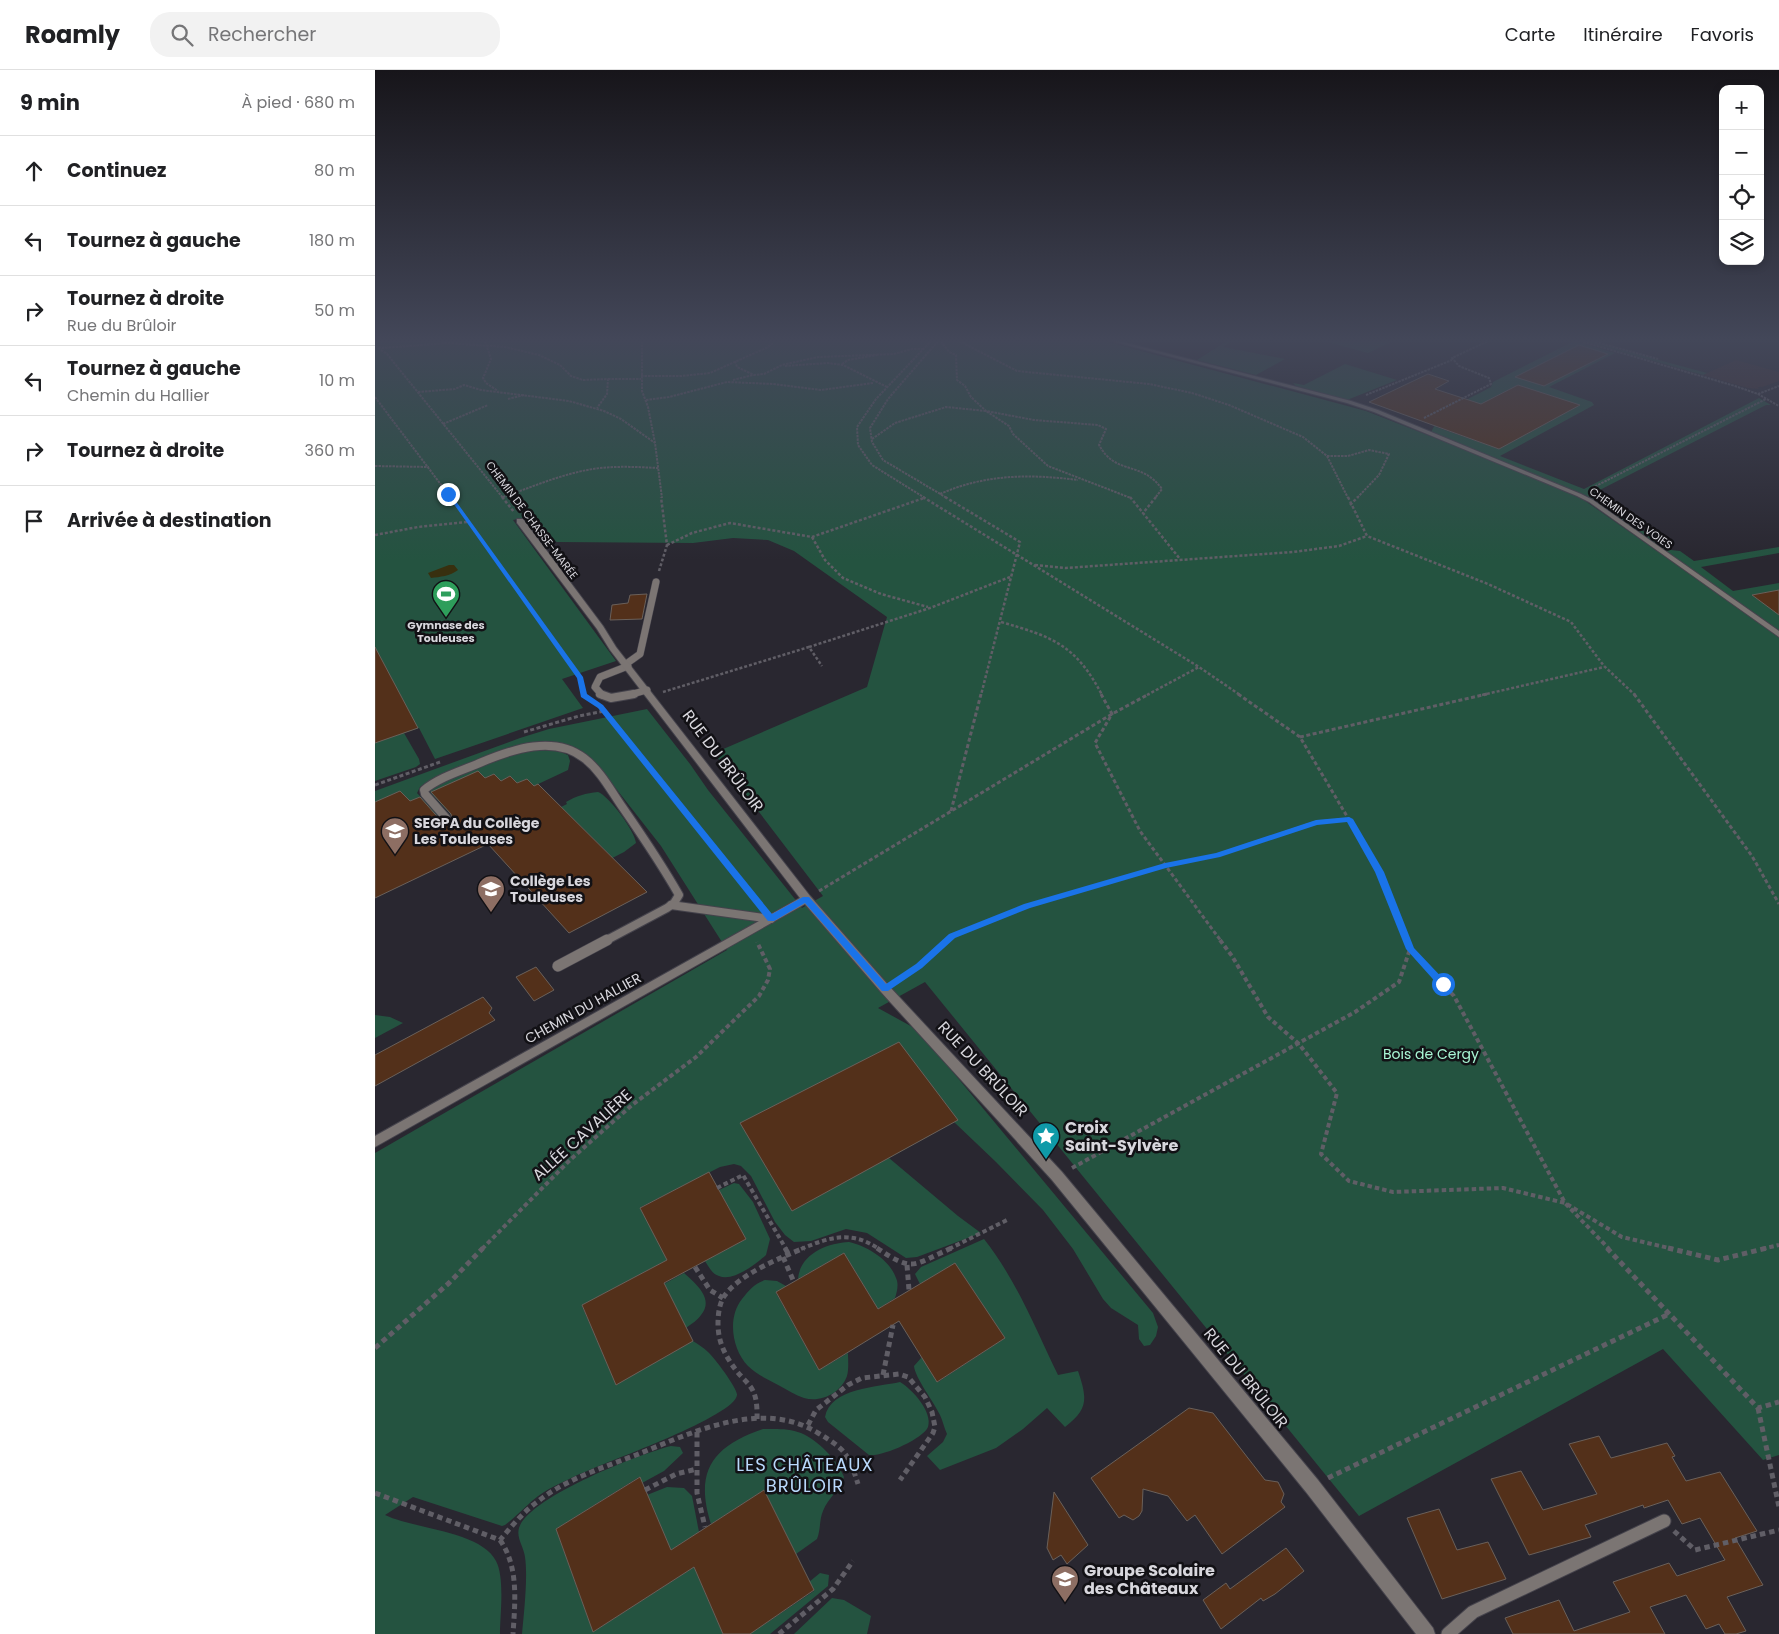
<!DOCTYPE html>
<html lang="fr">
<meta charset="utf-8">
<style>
:root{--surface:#fff;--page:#f2f2f2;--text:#202124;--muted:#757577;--line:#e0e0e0}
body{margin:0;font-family:Poppins,sans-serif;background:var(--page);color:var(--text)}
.controls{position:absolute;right:15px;top:15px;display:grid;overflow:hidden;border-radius:10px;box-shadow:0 2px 8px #0003}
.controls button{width:45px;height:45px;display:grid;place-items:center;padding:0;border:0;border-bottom:1px solid var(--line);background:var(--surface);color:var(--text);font:25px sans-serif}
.stop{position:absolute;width:15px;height:15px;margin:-11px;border:4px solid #1a73e8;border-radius:50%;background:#fff}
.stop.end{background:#1a73e8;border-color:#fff;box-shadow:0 1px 5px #0008}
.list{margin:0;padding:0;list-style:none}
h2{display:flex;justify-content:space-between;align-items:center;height:65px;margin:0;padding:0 20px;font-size:21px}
h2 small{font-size:16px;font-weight:400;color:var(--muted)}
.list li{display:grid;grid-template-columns:32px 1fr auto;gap:15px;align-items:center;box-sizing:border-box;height:70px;padding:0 20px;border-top:1px solid var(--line)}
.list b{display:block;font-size:19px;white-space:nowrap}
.list p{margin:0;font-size:16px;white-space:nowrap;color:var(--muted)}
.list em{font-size:16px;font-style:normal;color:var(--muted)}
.icon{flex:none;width:28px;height:28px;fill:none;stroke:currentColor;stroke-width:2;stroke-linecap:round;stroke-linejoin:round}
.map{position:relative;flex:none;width:1404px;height:1564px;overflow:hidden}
header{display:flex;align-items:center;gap:30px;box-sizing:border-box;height:70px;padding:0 25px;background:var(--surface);border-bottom:1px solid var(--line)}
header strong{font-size:24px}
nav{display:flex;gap:28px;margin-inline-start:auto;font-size:18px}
.search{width:350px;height:45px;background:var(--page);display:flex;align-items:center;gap:12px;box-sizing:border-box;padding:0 18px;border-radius:20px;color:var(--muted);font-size:19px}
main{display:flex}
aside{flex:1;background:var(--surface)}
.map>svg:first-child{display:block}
.industrial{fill:#3e2a2e}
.green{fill:#245340;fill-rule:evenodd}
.sand{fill:#38300f}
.building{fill:#53301a;stroke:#6a605a}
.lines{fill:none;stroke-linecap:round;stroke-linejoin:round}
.lane-far3-casing{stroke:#45434c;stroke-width:8}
.lane-far2-casing{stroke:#45434c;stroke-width:10}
.lane-far1-casing{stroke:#45434c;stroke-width:12}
.lane-casing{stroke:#45434c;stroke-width:15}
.street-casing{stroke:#45434c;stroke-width:2}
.path-far4{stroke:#605e66;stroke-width:2;stroke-dasharray:2.5 1;stroke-linecap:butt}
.path-far3{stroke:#605e66;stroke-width:2.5;stroke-dasharray:3 2;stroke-linecap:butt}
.path-far2{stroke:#605e66;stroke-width:3;stroke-dasharray:4 2.5;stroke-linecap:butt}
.path-far1{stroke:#605e66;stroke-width:4;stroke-dasharray:4.5 3;stroke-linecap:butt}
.path{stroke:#605e66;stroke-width:5;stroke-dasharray:5.5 4;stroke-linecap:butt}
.lane-far3{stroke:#7b7573;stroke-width:7}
.lane-far2{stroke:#7b7573;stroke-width:8}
.lane-far1{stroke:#7b7573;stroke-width:11}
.lane{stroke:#7b7573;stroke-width:13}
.street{fill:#7b7573;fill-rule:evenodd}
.route{fill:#1a73e8}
.labels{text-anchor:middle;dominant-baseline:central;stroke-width:5;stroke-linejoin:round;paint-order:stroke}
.far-street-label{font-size:11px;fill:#d8d7dd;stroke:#121115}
.far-poi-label{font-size:11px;font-weight:bold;fill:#d8d7dd;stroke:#121115}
.poi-label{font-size:14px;font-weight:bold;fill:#d8d7dd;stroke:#121115;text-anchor:start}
.street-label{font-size:14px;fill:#d8d7dd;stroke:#121115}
.park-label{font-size:14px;fill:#a9f7d5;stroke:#121115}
.near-street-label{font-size:16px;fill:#d8d7dd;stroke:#121115}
.near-poi-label{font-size:16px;font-weight:bold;fill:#d8d7dd;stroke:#121115;text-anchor:start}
.near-neighbourhood-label{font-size:18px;letter-spacing:1px;fill:#b9d9fc;stroke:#121115}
</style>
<header>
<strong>Roamly</strong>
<div class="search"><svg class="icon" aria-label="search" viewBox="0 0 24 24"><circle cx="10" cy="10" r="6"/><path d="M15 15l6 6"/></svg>Rechercher</div>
<nav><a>Carte</a><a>Itinéraire</a><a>Favoris</a></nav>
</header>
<main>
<aside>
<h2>9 min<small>À pied · 680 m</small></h2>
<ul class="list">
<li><svg class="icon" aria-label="ahead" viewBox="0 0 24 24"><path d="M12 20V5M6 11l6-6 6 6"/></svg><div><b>Continuez</b></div><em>80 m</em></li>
<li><svg class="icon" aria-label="left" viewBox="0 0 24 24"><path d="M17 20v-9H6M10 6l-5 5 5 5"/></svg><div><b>Tournez à gauche</b></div><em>180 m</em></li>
<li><svg class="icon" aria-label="right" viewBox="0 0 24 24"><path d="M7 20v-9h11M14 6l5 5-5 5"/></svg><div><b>Tournez à droite</b><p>Rue du Brûloir</p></div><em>50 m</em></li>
<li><svg class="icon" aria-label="left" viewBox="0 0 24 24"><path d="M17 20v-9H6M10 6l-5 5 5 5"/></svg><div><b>Tournez à gauche</b><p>Chemin du Hallier</p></div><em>10 m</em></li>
<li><svg class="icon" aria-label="right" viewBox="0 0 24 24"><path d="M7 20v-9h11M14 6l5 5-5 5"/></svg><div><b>Tournez à droite</b></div><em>360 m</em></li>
<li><svg class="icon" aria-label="arrive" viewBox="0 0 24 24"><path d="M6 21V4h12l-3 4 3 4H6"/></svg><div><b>Arrivée à destination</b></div></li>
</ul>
</aside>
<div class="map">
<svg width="1404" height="1564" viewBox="0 0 1404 1564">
<rect width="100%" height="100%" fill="#292730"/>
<path class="industrial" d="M1361,290L1404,302V311L1387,317H1383L1384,319L1373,318L1328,305Z"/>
<g class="green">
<path d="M0,271H729L991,341L1196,421L1404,566V1385L1388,1390L1288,1279L984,1446L550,912L503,938L543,960L778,1243L783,1257L781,1266L775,1275L769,1276L764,1269L763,1255L736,1238L728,1229L698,1179L668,1140L621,1092L579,1052L514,1088L583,1146L606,1163L542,1187L531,1188L492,1163L471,1159L436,1171L419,1172L410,1165L400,1152L376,1106L366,1096L359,1094L345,1097L266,1137L292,1190L207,1236L241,1314L318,1271C323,1274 329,1278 333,1282C339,1287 363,1319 362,1325C360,1346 234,1391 212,1401C199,1406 186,1413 174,1419C157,1428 146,1443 130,1455L127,1456L38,1427L10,1445C39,1459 106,1461 121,1491C130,1508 125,1545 125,1564H0V1083L352,880L286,776L228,702L209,684L181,674L99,692L51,713L45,717L42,723L69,752L57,758L0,732V721L145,668L174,659L272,639L315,694L333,720L427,838L448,826L339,683L492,617L512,547L419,481L393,470L358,468L318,473L182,472L164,465L151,447L138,450L241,591L187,609L208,638L60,689L44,658L29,663L44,689L45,694L41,697L0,711Z"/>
<path d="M852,271H857L848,277L910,289L881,305L822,290Z"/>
<path d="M949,271H1018L993,283Z"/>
<path d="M1199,271L1240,283L1174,317L1217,332L1219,335L1125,386L1209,419L1384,328L1396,335H1391L1215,425L1296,480L1305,481L1319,491L1404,477V483L1326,497L1358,521L1404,513V520L1377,525L1386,532L1404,529V562L1214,427L1056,362C1068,339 1094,329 1116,317L1118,312ZM1204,275L1232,284L1169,316L1141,307ZM1143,315L1205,335L1124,379L1061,357Z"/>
<path d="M1208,271H1214L1332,303L1328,305Z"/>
<path d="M970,294L1022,310L972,330L921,316L918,313L929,315Z"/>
<path d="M166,680L183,681L193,685L195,691L193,700L159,716L152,709L142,713L135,706L126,711L119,704L110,708L103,701L79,748L55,722L57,717C92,702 128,682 166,680Z"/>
<path d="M223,722C234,726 260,761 261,773L249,782L218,798L236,786L186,737L192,734L191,732C201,726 211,723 223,722Z"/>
<path d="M0,945L15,947L28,953L0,968Z"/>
<path d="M359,1113L364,1114L378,1132L395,1169L391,1185C381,1194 358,1212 344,1206C337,1204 334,1197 330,1191L371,1169L344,1120Z"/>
<path d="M609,1169C642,1211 660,1258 683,1305L703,1301C712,1328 714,1339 690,1357L672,1338L648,1359L621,1378L565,1400L552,1386L568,1372L572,1364C569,1358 568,1351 565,1345C559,1332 540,1308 539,1296L547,1287L563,1312L630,1268L580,1193L545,1214L540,1204L546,1197Z"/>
<path d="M474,1172C492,1176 515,1190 521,1208C524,1214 522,1222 520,1228L503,1239L469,1183L423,1209C425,1184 452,1173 474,1172Z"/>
<path d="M309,1203C320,1213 340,1229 326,1245C323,1250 316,1254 311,1258L289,1214Z"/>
<path d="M390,1210L402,1211L411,1216L401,1223L444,1300L473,1283C473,1290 474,1298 472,1306C466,1323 446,1333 429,1328C420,1325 413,1320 405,1316C394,1310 382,1305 373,1296C357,1279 352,1248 367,1229C374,1220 379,1214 390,1210Z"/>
<path d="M525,1312C537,1319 558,1342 553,1357C548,1369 507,1387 494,1385L453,1352L450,1347C455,1318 503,1317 525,1312Z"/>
<path d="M388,1359C400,1359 414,1358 426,1363C443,1370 462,1390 469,1407C465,1420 453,1428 448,1441C444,1450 446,1459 442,1469L421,1484L389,1420L336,1454C319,1401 338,1376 388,1359Z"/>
<path d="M296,1376L305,1377L308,1383L289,1401L267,1413L264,1407L181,1459L218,1562L319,1497L348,1564H147C149,1543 153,1507 150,1487C149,1477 141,1468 144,1458C154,1427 264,1384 296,1376Z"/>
<path d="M292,1417L309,1418L317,1426L324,1462L296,1480L272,1425Z"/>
<path d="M445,1503L454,1505L453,1516L395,1564H375L439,1521L434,1512Z"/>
<path d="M457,1528L469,1530L496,1546L492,1564H419Z"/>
</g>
<path class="sand" d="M74,495H79L83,500C75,506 65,507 56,508L53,503Z"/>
<g class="building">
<path d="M1204,275L1233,284L1169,316L1140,307Z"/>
<path d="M1053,304L1074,311L1060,319L1106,334L1143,315L1205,335L1124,379L994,332Z"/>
<path d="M1404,520V545L1377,525Z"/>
<path d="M272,524L267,549L235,550L237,535L253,533L255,525Z"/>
<path d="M0,577L43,658L0,673Z"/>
<path d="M103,701L110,708L119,704L126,711L135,706L142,713L152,709L159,716L163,714L272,822L194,863L113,774L0,828V732L25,721L35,731L45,727L67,752L73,754L77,749L76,744L56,722Z"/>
<path d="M161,897L179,920L159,931L141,907Z"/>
<path d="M108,927L117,938L114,943L120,950L0,1016V985Z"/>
<path d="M524,972L583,1050L417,1141L365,1053Z"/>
<path d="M334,1102L371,1169L289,1213L318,1271L241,1315L207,1235L292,1190L265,1138Z"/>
<path d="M469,1183L503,1239L580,1193L630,1268L562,1312L524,1251L444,1300L401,1222Z"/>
<path d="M814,1338L838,1343L890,1410L903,1412L909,1424L906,1432L910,1437L847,1484L820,1445L812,1451L793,1426L768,1419L767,1441L764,1446L758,1450L749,1445L744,1448L716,1408Z"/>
<path d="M1224,1366L1236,1388L1292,1373L1300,1386L1297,1387L1311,1411L1345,1402L1382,1461L1360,1468L1388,1515L1352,1527L1371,1561L1361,1564H1350L1344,1554L1331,1559L1311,1525L1275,1537L1290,1564H1138L1130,1548L1184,1530L1199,1561L1255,1542L1238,1512L1294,1493L1302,1506L1350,1490L1325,1448L1307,1454L1293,1430L1269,1438L1268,1435L1210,1455L1216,1467L1154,1485L1116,1409L1146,1401L1168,1440L1222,1424L1194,1374Z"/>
<path d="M265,1407L296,1480L389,1420L439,1520L375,1564H348L319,1497L218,1562L181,1459Z"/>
<path d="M679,1422L713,1475L692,1494L686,1485L678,1490L672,1478Z"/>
<path d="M1064,1439L1082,1480L1113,1472L1131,1509L1067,1529L1032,1448Z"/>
<path d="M911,1478L929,1501L900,1524L888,1531L886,1528L846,1559L828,1530L851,1513L855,1519Z"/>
</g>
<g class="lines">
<g class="lane-far3-casing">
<g id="lane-far3">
<path d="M251,594L265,584L281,512"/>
<path d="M227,625L220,617L225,607L253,596"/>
<path d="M254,625L272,620"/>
</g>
</g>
<g class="lane-far2-casing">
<g id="lane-far2">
<path d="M225,624L236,628L259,624"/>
<path d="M71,748L50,724L49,720C64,707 89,700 107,692C138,679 179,665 209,688C226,701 236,721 248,738C268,767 287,795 304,825L299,833L292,838L230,871"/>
<path d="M296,835L396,849"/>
</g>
</g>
<g class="lane-far1-casing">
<path id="lane-far1" d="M183,896L232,870"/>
</g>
<g class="lane-casing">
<path id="lane" d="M1073,1564L1098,1542L1289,1451"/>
</g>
<g class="street-casing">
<g id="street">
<path d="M736,271H744L976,331L1003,340L1206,424L1218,430L1404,561V567L1214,432L1202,426L999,342L972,333Z"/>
<path d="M142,449H148L228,556L241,577L435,826L514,916L687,1102L943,1410L1058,1558L1060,1564H1041L931,1422L677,1110L506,922L430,834L0,1077V1066L425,828L235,580L222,559L142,453Z"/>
</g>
</g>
<g class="path-far4">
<path d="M110,271L116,289L108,308L111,313L123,321"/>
<path d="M267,271V321L273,337L280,373L287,428"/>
<path d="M563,271L513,329L495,358L497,372L508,390L572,428"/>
<path d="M566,271L574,282L581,285L582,310L590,316L596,327L611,341L659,350L723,355L731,359L724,375C741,406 766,390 787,419L780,428"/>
<path d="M584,271L642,301L774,314L817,323L854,335L928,367L952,386L973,428"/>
<path d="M1205,271L1360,316L1383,324L1404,336"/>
<path d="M1217,271L1283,289"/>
<path d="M0,276L7,278L73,273L130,277L164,285L185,295L196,306L208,310L233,309L232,324L222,338"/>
<path d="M3,278L12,284L128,428"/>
<path d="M360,291L362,297L379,305L389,304L407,295L443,287L519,284L537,279H548"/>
<path d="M467,294L473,290L502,285"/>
<path d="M410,296L453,293L468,295L512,317"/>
<path d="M266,306H306L335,303L391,278L397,274L395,271"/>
<path d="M233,309H266"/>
<path d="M358,310L378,305"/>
<path d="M43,322L80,319L89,315L106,320L194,331L229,341L246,349L280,373"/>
<path d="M1383,324L1404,316"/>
<path d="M991,325L1077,290"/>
<path d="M0,327L76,428"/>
<path d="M133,329L149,325"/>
<path d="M271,330L294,327L352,312L398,314L446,320L498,313"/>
<path d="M1049,348L1116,314L1114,308L1084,296L1077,288L1113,271"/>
<path d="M68,354L113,335"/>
<path d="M497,369L520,353L571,337L611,341L634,356L638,364L673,396L756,428"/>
<path d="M952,386H973L994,380L1014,384L1004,405L982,428"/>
<path d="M0,396L54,397"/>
<path d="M1217,418L1391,329"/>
<path d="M565,424C610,404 655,404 703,410"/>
<path d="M128,427C160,416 191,402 225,398C244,396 264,397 283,398"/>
<path d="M550,428L497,395L483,375L482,357L501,329L556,271"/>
</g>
<g class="path-far3">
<path d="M76,427L205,608L206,614"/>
<path d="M127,427L139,442"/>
<path d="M548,427L824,597L865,625"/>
<path d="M570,427L645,472L606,625"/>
<path d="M755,427L768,443"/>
<path d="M781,427L768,443L805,489"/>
<path d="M973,427L992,466L1113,514L1196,552L1229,596L1260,625"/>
<path d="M975,435L983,427"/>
<path d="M0,465L43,457L92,452"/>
<path d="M437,467L450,490L468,508L506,524L553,537"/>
<path d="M292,475L317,463L355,453L437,467L549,428"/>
<path d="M660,495L691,498L918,482L964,476L992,466"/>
<path d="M284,501L292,475L286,427"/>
<path d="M626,552C678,567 701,575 727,625"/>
<path d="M434,577L555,538L635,507"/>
<path d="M288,622L434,577L447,596"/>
<path d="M772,625L824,597"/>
<path d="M1107,625L1229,597"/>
</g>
<g class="path-far2">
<path d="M726,624L737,644L720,673L765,761L846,871"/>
<path d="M863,624L925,667L1005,802L1032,871"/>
<path d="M1259,624L1377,786L1404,834"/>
<path d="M228,640L384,834"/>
<path d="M149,662L204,646L230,641"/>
<path d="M925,667L1112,624"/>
<path d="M0,715L65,692"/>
<path d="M576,741L606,624"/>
<path d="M444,821L737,644L774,624"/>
<path d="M571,871L577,866L652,836L790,796L842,785L941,752L974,749"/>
</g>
<g class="path-far1">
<path d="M845,870L857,886L893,947L924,974L962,1023L946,1084L974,1111L1018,1122L1128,1118L1190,1133L1247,1167L1298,1179"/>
<path d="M1035,879L1079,926L1190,1133L1234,1179"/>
<path d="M521,912L544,896L573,870"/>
<path d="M697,1098L980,942L1024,912L1035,879L1031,870"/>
<path d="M342,1118L368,1105L411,1179"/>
<path d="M107,1179L196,1089L257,1035L321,987L384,926L393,910L395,899L382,872"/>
<path d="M426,1179C455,1167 476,1160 504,1179"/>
<path d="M574,1179L632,1150"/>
<path d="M1387,1179L1404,1175"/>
</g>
<g class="path">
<path d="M410,1178L414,1185"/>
<path d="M502,1178C540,1204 538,1194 577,1178"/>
<path d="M1232,1178L1383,1338L1404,1332"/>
<path d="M1293,1178L1343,1190L1392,1178"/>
<path d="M408,1187L419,1212"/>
<path d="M532,1195L534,1220"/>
<path d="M320,1197L335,1220L348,1228"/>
<path d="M0,1278L74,1213L108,1178"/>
<path d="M508,1305L518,1255"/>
<path d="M1383,1338L1404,1437"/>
<path d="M382,1349C383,1311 371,1318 354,1290C347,1279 343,1267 343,1254C343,1245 344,1236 348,1228C362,1205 405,1188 429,1178"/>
<path d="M433,1355L441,1340L473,1315L487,1308L524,1304L533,1307L550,1327L557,1342L560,1357L558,1363L525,1410"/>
<path d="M322,1362V1423L330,1457"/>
<path d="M953,1408L1294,1244"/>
<path d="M270,1420L301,1404L322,1399"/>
<path d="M0,1423L125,1470C136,1457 148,1442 162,1432C191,1409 227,1398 261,1385C316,1363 386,1328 443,1363C470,1379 473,1383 483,1414"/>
<path d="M1299,1461L1320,1480L1404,1460"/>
<path d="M125,1470C144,1497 140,1532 138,1564"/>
<path d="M404,1564L458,1519L478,1491"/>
</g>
<use href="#lane-far3" class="lane-far3"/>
<use href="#lane-far2" class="lane-far2"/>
<use href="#lane-far1" class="lane-far1"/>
<use href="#lane" class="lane"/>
<use href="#street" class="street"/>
</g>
<linearGradient id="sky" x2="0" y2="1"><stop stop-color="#17151a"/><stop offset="0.55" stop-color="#434759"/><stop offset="1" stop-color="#434759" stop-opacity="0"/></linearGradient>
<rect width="1404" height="490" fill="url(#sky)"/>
<path class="route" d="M71,423H75L208,607L212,624L228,635L397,844L428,827H434L511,914L541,894L574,864L649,834L790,793L841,783L941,750L974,747L978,749L1009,802L1039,878L1073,914L1071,917H1065L1031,879L1000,802L972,752L942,755L845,787L791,798L655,838L580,868L547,898L513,921H507L430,833L399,851H393L223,638L206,627L202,608Z"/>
<defs>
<g id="stadium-pin" transform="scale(1.4375)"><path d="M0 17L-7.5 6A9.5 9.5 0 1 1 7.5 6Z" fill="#2e9e5b" stroke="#121115"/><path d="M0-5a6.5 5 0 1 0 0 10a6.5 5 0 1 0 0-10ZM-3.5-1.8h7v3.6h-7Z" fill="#fff"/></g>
<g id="school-pin" transform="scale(1.4375)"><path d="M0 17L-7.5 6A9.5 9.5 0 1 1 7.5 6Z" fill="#8d6e63" stroke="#121115"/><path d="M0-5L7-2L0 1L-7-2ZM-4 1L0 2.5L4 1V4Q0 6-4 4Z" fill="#fff"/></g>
<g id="sight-pin" transform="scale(1.4375)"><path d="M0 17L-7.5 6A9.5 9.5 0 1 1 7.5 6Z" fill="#0f9aa8" stroke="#121115"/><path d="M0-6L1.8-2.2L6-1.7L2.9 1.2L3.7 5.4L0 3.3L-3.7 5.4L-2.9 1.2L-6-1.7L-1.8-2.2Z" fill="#fff"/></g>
</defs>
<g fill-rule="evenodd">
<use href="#stadium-pin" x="71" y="524"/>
<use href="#school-pin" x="20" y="761"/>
<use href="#school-pin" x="116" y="819"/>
<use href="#sight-pin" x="671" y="1066"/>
<use href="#school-pin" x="690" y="1509"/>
</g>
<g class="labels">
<g class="far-street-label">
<text transform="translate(1256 448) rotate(35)">CHEMIN DES VOIES</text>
<text transform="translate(157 450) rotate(53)">CHEMIN DE CHASSE-MARÉE</text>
</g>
<g class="far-poi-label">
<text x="71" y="555">Gymnase des<tspan x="71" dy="13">Touleuses</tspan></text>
</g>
<g class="poi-label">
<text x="39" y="753">SEGPA du Collège<tspan x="39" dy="16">Les Touleuses</tspan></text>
<text x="135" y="811">Collège Les<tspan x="135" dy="16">Touleuses</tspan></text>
</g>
<g class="street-label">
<text transform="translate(208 938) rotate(-29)">CHEMIN DU HALLIER</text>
</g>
<g class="park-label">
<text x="1056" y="984">Bois de Cergy</text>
</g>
<g class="near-street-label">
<text transform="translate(348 691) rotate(53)">RUE DU BRÛLOIR</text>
<text transform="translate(608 999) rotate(47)">RUE DU BRÛLOIR</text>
<text transform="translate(207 1065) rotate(-42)">ALLÉE CAVALIÈRE</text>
<text transform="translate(871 1308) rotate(51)">RUE DU BRÛLOIR</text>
</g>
<g class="near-poi-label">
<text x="690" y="1057">Croix<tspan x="690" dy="18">Saint-Sylvère</tspan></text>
<text x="709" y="1500">Groupe Scolaire<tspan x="709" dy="18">des Châteaux</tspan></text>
</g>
<g class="near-neighbourhood-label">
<text x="430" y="1394">LES CHÂTEAUX<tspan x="430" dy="21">BRÛLOIR</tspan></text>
</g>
</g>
</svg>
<div class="controls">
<button>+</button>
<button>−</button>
<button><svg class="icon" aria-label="locate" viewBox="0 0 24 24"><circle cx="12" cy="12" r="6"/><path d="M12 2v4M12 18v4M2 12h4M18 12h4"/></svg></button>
<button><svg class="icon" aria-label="layers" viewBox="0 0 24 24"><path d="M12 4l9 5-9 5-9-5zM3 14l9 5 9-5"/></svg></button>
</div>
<div class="stop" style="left:1068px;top:914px"></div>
<div class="stop end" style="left:73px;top:424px"></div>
</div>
</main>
